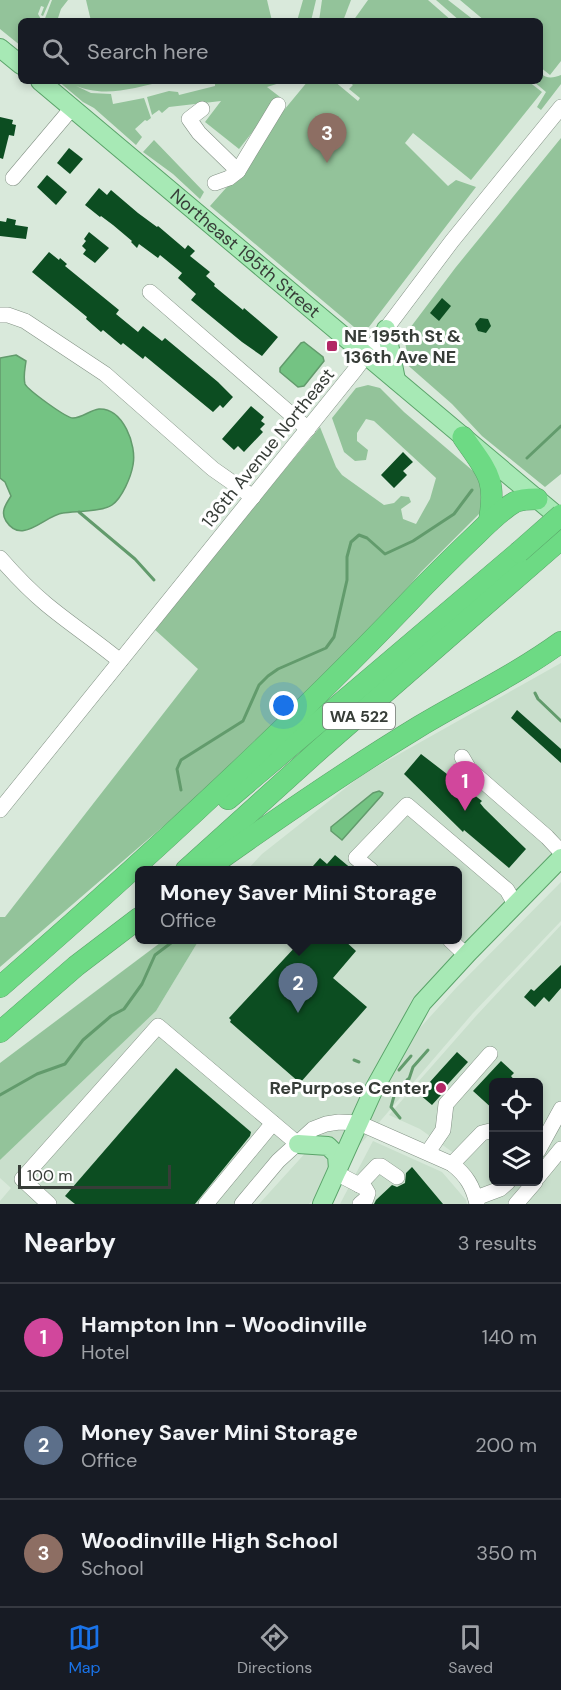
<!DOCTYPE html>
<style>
:root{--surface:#171b24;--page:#20242c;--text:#f1f3f6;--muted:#9ea1a6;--line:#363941;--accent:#1a73e8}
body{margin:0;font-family:"DM Sans",sans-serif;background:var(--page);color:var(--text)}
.controls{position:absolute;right:18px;bottom:18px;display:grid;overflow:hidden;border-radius:9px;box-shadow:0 3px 9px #0003}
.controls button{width:54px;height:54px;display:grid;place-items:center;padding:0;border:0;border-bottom:2px solid var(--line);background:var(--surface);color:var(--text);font:30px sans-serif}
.scale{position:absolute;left:18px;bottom:15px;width:153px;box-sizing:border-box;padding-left:6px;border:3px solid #373d38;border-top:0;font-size:16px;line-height:21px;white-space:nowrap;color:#373d38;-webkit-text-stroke:4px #fff;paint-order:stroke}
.you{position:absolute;left:284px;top:706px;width:21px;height:21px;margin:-15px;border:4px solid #fff;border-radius:50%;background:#1a73e8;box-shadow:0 0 0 9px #1a73e833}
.badge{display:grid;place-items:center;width:39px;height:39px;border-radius:50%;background:var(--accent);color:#fff;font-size:20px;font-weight:700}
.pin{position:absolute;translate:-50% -50px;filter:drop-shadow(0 2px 3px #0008)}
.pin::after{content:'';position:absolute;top:32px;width:21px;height:18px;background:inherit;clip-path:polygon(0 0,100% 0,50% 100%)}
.popup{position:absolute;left:135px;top:866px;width:327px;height:78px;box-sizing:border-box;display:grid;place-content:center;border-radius:9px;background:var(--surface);filter:drop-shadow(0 2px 4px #0005);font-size:20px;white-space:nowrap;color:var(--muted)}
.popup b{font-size:22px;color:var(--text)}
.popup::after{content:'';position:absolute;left:50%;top:100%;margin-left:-12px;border:12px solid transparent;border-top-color:var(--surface)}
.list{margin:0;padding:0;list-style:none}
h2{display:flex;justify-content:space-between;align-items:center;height:78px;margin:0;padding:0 24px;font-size:26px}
h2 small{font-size:20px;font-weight:400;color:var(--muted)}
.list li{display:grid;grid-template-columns:39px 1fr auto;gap:18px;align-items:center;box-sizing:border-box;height:108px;padding:0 24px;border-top:2px solid var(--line)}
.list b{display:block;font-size:22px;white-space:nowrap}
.list p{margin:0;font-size:20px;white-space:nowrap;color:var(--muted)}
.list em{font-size:20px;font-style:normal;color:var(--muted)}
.icon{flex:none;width:33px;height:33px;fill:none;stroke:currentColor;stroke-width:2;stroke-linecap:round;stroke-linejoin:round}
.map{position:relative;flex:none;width:561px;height:1204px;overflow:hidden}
.search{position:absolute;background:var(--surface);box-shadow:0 3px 9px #0003;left:18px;right:18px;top:18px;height:66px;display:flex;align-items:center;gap:15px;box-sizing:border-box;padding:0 21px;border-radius:9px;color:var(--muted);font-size:22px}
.sheet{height:402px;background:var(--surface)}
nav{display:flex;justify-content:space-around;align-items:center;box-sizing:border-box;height:84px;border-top:2px solid var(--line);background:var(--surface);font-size:16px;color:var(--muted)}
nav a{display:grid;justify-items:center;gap:3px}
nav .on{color:var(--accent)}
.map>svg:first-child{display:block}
.built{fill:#c9dfcc;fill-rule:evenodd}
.green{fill:#93c39a}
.water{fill:#74c383;stroke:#629b6c;stroke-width:1.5}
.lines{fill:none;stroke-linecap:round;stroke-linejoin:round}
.stream{stroke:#629b6c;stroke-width:3}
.building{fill:#0c4d21}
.minor-casing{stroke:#839285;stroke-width:16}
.major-casing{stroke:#5aa369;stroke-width:20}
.highway-casing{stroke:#5aa369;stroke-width:22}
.minor{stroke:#fff;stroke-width:15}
.major{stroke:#a7e9b5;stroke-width:18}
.highway{stroke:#6dda84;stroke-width:21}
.highway-bridge-casing{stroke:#5aa369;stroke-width:22;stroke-linecap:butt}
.highway-bridge{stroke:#6dda84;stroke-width:21}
.poi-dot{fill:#b22765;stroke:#fff;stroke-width:2}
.labels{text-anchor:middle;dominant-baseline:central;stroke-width:6;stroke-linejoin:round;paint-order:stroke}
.shield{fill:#fff;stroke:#737774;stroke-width:1.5}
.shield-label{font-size:16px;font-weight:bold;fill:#373d38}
.street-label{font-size:18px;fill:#373d38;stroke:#fff}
.poi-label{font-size:18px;font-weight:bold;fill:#373d38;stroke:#fff;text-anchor:start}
</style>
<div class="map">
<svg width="561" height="1204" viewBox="0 0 561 1204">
<rect width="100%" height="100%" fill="#d9e9db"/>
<g class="built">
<path d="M561,663V858L422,1003L392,1059L456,988L561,882V921L473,1013L309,1204H259L328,1128L315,1133L242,1204H0V1201L11,1188L0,1178V1160L156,1011L199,940H457V870H247L262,854L362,775Z"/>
<path d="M561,925V1204H484L473,1175L458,1156L420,1129L389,1115L476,1016ZM494,1082H538V1182H494Z"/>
<path d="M373,1141L442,1172L466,1200L467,1204H340Z"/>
</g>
<g class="green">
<path d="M0,0H50L43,16L41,15L44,7L41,6L38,14L42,21H21V46L0,29Z"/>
<path d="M52,0H68L61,9L57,21H44Z"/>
<path d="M86,0H267L272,21H91Z"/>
<path d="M303,0H316L311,21H297Z"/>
<path d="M322,0H351L343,21H319Z"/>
<path d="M368,0H428L452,21H353Z"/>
<path d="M436,0H448L475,21H460Z"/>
<path d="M460,0H561V61L550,75L540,67V21H485Z"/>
<path d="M540,73C547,79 553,78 561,75V84L541,110L537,107L546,92L533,81H540Z"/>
<path d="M58,81H165C133,88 103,99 72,84L91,93L111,94L113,104L144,98L151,118L147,121L145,120L135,129L142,137L136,145L94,108L83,102Z"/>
<path d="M224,81H286L267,87L280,97L239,149L205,122L221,101L169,107L162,113L159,110L152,115L147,97L169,91L178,92L179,95L215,86V84Z"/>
<path d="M308,81H334L358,101L360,98L349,89L353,85L348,81H528L542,92L471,180L413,133L405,143L448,186L456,180L476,187L369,327L363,330L354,327L210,206L226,188L237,179L270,127Z"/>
<path d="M561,138V474L545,487L482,436L452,404L403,361L407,353L404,336L456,267Z"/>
<path d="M154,140L204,192L200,199L173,174L143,152Z"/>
<path d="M368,385L380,388L404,412L479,476L485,488L482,511L421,572L379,621L269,735L0,967V917H5L198,669L153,628L320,427L336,467L342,475L384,505L394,503L401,496L409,497L411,502L401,509L403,519L416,524L430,499L436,478L374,421L366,419L357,433V441L368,450L366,460L355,461L344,452L332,418L356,388Z"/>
<path d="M164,940H199L156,1011L0,1160V1063Z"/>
</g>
<g class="water">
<path d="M304,342L323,357L324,361L304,386L298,387L280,372V368L301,343Z"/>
<path d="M16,355L26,361C25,369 23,376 25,384C28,390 66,418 73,418C82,418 90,410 99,409C123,408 137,445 133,465C131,477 122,498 112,505C102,512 75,511 63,513C45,515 22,546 6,521C0,512 6,504 11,496L5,482L0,478V358Z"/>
<path d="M379,791L383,793L382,795L342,840L331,831V827L373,793Z"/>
</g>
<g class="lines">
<g class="stream">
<path d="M527,458L561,426"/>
<path d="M79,512L135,559L154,580"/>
<path d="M535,693L538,699L561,721"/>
<path d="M181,790L177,769L181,760L243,721L259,685L268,676L278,669L326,648L334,637L347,580V557L351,542L359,535L367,538L385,554L413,541L454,514L472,490"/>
<path d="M354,1060L359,1062"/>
<path d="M399,1070L411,1056"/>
<path d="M409,1079L413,1067L428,1050"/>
<path d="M0,1095L37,1074L65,1064L83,1040L111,1016L124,1009L142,984L155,955L175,940"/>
<path d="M400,1118L391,1107L394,1096L408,1079"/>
</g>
</g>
<g class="building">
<path d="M0,117L13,120L12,124L16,125L14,136L9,135L3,159L0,158Z"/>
<path d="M69,148L83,159L70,174L57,163Z"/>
<path d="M47,175L67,192L56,205L37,187Z"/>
<path d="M99,188L107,195L111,190L138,213L157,227L158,226L185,249L188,245L195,251L190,256L210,272L206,276L215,284L214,286L243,310L244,308L251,314L278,337L262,356L242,342L191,300L196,294L178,278L182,273L160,255L158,258L139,244L137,248L131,242L132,241L113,225L101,216L100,217L85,205Z"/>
<path d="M7,218L16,220L15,225L28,227L26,239L0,236V221L6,222Z"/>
<path d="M89,232L109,248L95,263L83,254L86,250L82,246L86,241L84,239Z"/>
<path d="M49,252L59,260L60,258L67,264L65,266L119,310L116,314L138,332L143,326L162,341L165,338L218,382L233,397L223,408L220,405L213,412L145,356L143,359L123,343L121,345L103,330L101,332L86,319L87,317L32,272Z"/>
<path d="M442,298L451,306L439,321L430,313Z"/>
<path d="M480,318L488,319L491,326L486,333L478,331L475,324Z"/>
<path d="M251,406L264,417L261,421L265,424L260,429L263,432L244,452L238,446L234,450L222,439Z"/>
<path d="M403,452L413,462L403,471L407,475L394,488L381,475Z"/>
<path d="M517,710L561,749V763L511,718Z"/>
<path d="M421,754L482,801L480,803L484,808L526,849L509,868L464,830L463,832L404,774Z"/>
<path d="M335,855L353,870H318L313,866L320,858L327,864Z"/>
<path d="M290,939H343L356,951L333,978L367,1007L300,1083L230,1022L231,1020L229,1018L297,945Z"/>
<path d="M561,965V988L549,1002L544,997L535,1007L524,997L531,989L534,991Z"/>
<path d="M457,1052L468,1062L439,1094L441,1095L432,1105L419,1094Z"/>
<path d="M501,1061L514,1073L511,1076L517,1083H494V1110L473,1091Z"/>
<path d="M176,1068L251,1132L250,1136L195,1204H75L65,1196Z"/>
<path d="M412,1167L443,1204H374L376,1200L392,1185L397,1187L405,1183L406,1173Z"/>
</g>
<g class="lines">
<g class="minor-casing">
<g id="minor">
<path d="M202,109L189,119L199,133L238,171"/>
<path d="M13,178L72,108"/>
<path d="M215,183L229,178L238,171L278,105"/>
<path d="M150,292L308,429"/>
<path d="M0,315H8L25,321L105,374L213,469L253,497"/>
<path d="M0,558C14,574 29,590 46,604C70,624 96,641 120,661"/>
<path d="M462,757L469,769L547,837L561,852"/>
<path d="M0,810L355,370L452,241L561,107"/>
<path d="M371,870L356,858L407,805L507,890L515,904"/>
<path d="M450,940L466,955"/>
<path d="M538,1151L561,1109"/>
<path d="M428,1152L443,1130L446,1104L490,1054"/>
<path d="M452,1164L482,1133L494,1130"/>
<path d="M336,1173L365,1188L368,1193L366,1199L360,1204"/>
<path d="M538,1177L561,1149"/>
<path d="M359,1185L377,1166H381L397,1177"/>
<path d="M476,1198L500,1189L508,1182"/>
<path d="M49,1204L22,1179L158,1026L298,1144"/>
<path d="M206,1204L273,1123"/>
<path d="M242,1204L278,1161L313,1129L326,1124L339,1122L359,1123L452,1164C466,1175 473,1186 477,1204"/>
<path d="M516,1204L535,1182"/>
</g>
</g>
<g class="major-casing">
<g id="major">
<path d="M0,48L21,65"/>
<path id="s1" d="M40,81L561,519"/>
<path d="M386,329L396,380"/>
<path d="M298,1144L328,1146L337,1155L338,1169"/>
<path d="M322,1204L373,1091L422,1003L469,952L561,858"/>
</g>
</g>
<g class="highway-casing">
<g id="highway">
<path d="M463,437C487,472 497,478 489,522"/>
<path d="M228,799L519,552"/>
<path d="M186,870L320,749L561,539"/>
<path d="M205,870C275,820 346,771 420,726C467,698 517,674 561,642"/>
<path d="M0,987C147,859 291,727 425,585C442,568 459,551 477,534C488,523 501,510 515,502C522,499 530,499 537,499"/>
<path d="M0,1032L76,966L139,918"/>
</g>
</g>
<use href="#minor" class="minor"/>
<use href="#major" class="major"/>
<use href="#highway" class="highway"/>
<g class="highway-bridge-casing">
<path id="highway-bridge" d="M519,552L561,515"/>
</g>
<use href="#highway-bridge" class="highway-bridge"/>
</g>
<g class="poi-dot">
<rect x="326" y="340" width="12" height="12" rx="3"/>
<circle cx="441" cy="1088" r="6"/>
</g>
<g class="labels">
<rect class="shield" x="323" y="703" width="72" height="26" rx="4.5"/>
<g class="shield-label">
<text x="359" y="716">WA 522</text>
</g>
<g class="street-label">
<text stroke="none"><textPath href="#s1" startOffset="268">Northeast 195th Street</textPath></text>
<text transform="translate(268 448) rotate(-51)">136th Avenue Northeast</text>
</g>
<g class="poi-label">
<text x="344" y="336">NE 195th St &amp;<tspan x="344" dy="21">136th Ave NE</tspan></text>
<text x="429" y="1088" text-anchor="end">RePurpose Center</text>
</g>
</g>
</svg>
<div class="controls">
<button><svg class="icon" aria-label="locate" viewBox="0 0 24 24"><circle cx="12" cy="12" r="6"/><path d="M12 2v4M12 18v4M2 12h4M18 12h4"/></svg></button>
<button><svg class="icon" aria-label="layers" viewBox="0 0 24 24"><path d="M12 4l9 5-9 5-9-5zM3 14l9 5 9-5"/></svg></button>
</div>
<div class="scale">100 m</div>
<div class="you"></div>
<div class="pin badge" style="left:465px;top:811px;background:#d1479c">1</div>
<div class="pin badge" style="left:298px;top:1013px;background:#5c6f8a">2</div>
<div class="popup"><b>Money Saver Mini Storage</b>Office</div>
<div class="pin badge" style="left:327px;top:163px;background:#8d6e63">3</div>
<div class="search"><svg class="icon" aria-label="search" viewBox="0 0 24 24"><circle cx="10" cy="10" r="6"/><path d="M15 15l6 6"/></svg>Search here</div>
</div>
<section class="sheet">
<h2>Nearby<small>3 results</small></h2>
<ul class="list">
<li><span class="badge" style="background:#d1479c">1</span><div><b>Hampton Inn - Woodinville</b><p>Hotel</p></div><em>140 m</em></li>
<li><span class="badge" style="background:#5c6f8a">2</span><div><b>Money Saver Mini Storage</b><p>Office</p></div><em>200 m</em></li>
<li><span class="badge" style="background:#8d6e63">3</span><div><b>Woodinville High School</b><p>School</p></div><em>350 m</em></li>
</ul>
</section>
<nav>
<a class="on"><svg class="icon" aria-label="map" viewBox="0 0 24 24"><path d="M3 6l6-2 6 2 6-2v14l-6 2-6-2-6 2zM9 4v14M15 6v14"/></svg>Map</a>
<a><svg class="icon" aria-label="directions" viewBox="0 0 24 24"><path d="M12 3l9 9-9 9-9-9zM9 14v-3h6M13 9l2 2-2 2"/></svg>Directions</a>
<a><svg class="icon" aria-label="saved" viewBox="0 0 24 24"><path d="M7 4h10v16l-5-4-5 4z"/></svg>Saved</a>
</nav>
